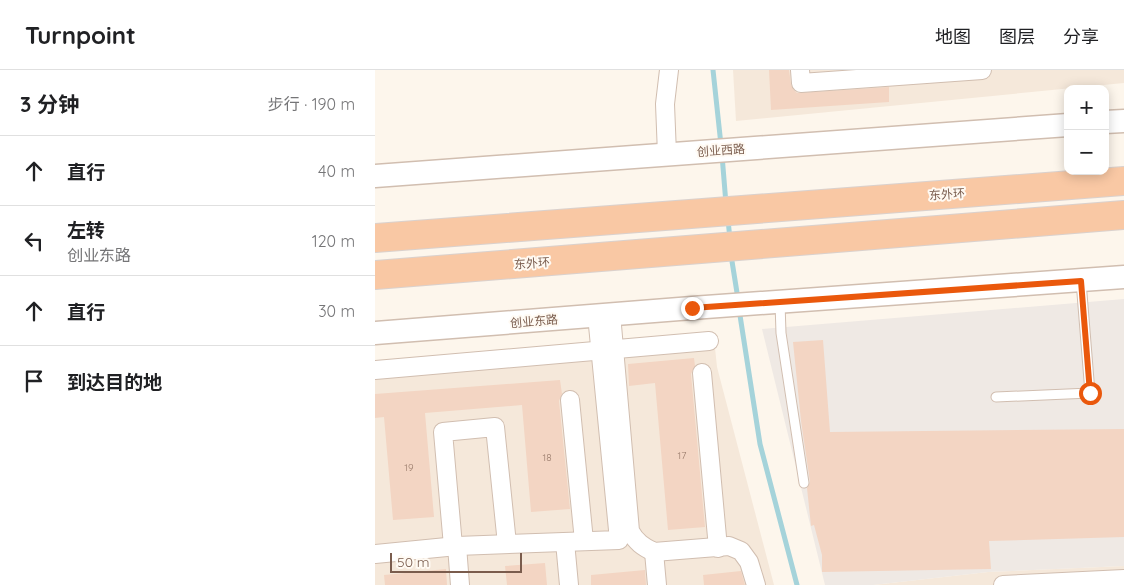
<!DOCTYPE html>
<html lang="zh">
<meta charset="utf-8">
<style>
:root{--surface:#fff;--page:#f6f6f6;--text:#202124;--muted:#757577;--line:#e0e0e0}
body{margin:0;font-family:Quicksand,"Noto Sans SC",sans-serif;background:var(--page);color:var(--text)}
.controls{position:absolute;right:15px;top:15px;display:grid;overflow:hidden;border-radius:10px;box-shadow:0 2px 12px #0003}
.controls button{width:45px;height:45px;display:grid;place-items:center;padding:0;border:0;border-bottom:1px solid var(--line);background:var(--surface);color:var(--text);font:25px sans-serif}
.scale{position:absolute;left:15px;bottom:12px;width:132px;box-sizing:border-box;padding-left:5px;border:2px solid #7a5c4d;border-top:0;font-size:14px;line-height:18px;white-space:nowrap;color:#7a5c4d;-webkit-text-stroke:4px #fffaf3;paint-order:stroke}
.stop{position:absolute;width:15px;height:15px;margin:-11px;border:4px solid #ea580c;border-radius:50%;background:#fff}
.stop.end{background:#ea580c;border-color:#fff;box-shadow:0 1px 5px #0008}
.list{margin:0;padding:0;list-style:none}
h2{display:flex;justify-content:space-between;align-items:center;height:65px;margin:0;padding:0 20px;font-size:21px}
h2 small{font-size:16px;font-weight:400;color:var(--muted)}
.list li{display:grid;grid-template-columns:32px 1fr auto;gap:15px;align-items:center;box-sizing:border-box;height:70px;padding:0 20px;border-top:1px solid var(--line)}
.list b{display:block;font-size:19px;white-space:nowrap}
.list p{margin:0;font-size:16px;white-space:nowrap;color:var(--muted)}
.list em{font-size:16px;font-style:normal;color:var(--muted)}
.icon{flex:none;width:28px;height:28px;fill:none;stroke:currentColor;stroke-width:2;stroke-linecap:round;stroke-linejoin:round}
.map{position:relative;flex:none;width:749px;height:515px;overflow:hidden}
header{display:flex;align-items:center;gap:30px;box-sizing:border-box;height:70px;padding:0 25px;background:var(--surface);border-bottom:1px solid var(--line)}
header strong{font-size:24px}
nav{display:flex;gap:28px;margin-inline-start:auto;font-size:18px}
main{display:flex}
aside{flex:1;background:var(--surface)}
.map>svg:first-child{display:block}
.residential{fill:#f5e8da}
.industrial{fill:#efe9e4}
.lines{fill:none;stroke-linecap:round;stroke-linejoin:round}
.stream{stroke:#a5d3da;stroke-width:5}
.building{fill:#f3d5c3}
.service-casing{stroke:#d1beb0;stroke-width:11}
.minor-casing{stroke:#d1beb0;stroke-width:20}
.tertiary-casing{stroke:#d1beb0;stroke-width:25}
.trunk-casing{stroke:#dad1cd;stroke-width:30}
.service{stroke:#fff;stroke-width:9}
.minor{stroke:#fff;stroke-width:18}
.tertiary{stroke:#fff;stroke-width:22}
.trunk{stroke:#f9c8a4;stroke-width:28}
.route{stroke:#ea580c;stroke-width:6}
.labels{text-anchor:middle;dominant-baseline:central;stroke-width:4;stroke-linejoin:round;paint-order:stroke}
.number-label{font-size:10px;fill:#987a6a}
.street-label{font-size:12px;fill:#7a5c4d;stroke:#fffaf3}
</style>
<header>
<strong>Turnpoint</strong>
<nav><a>地图</a><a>图层</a><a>分享</a></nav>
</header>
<main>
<aside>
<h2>3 分钟<small>步行 · 190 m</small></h2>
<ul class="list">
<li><svg class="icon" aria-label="ahead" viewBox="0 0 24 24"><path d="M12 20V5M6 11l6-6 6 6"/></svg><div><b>直行</b></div><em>40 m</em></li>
<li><svg class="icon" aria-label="left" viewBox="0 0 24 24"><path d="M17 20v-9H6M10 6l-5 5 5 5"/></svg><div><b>左转</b><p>创业东路</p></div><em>120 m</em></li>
<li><svg class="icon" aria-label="ahead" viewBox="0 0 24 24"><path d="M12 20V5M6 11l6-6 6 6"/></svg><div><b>直行</b></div><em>30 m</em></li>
<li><svg class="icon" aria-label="arrive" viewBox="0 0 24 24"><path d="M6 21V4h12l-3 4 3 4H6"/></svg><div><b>到达目的地</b></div></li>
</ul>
</aside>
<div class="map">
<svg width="749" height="515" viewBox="0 0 749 515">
<rect width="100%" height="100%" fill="#fdf6ec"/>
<g class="residential">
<path d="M358,0H749V13L361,51Z"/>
<path d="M340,278L342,297L399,515H0V309Z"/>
<path d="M749,496V515H498L613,502Z"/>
</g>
<path class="industrial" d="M749,229V496L613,502L498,515H450L387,259Z"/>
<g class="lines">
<g class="stream">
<path d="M338,0L346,75"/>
<path d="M347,85L351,134"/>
<path d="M353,150L355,169"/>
<path d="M356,185L363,229"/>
<path d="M364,239L385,374L422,515"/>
</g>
</g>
<g class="building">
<path d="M394,0H414L416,14L418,19L422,23L514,17V32L396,40Z"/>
<path d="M448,270L455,362L749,359V467L614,471L616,499L447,502V485L439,455L436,456L432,418L435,412L426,351L418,272Z"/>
<path d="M319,288L320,296L316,304L330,457L293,460L280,313L254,316L253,294Z"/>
<path d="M185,310L187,324L184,331L195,439L156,442L147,335L50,343L59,447L18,450L9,347L0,348V324Z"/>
<path d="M170,493L172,515H132L130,496Z"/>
<path d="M71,499L72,515H10L9,505Z"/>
<path d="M270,500L271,515H216V505Z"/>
<path d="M366,501L370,515H329L328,505Z"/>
</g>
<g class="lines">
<g class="service-casing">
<g id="service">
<path d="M405,233L406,263L429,413"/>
<path d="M621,327L715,323L706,211"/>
</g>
</g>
<g class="minor-casing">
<g id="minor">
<path d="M425,0L426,13L607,0"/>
<path d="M292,84L290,34L294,0"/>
<path d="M236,244L255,461C261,472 268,477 279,482L354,476L366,481L374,492L381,515"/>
<path d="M0,300L334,271"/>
<path d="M327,303L343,478"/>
<path d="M195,330L209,471"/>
<path d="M190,472L194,515"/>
<path d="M78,476L68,362L120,357L132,474"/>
<path d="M82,476L85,515"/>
<path d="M279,482L282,515"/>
<path d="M0,484L82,476L244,470L222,245"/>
<path d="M628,515L749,509"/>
</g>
</g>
<g class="tertiary-casing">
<g id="tertiary">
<path d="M730,52L749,51"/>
<path d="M0,106L693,55"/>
<path d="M0,263L317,238L749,207"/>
</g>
</g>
<g class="trunk-casing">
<g id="trunk">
<path d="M0,168L749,111"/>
<path d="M0,205L749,145"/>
</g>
</g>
<use href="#service" class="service"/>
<use href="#minor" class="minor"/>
<use href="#tertiary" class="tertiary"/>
<use href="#trunk" class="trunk"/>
</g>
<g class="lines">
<path class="route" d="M317,238L706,211L715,323"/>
</g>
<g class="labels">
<g class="number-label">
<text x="307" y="385">17</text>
<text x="172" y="387">18</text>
<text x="34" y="397">19</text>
</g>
<g class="street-label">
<text transform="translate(346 80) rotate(-4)">创业西路</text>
<text transform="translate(572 124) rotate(-4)">东外环</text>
<text transform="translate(157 193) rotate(-4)">东外环</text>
<text transform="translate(159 251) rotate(-5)">创业东路</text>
</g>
</g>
</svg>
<div class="controls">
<button>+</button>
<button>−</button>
</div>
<div class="scale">50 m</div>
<div class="stop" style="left:715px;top:323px"></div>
<div class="stop end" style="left:317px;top:238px"></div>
</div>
</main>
